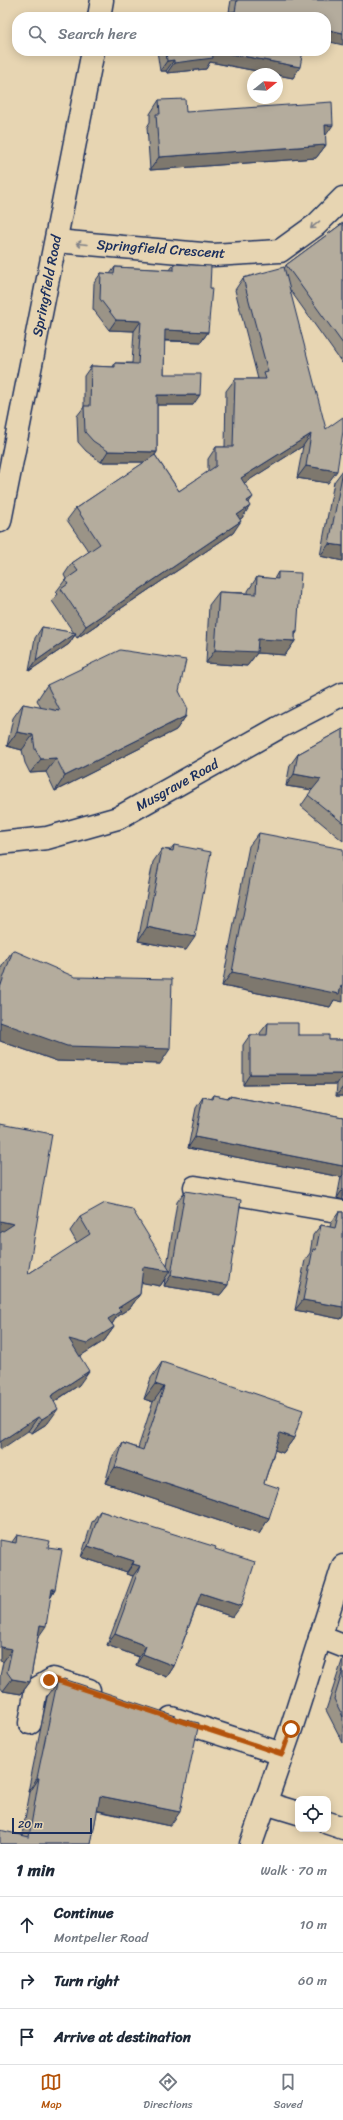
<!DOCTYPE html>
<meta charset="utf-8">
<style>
:root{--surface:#fff;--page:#f2f2f3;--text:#1f2937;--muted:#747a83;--line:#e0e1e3;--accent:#b45309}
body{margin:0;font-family:Sriracha,sans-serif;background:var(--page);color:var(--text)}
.controls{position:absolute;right:12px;bottom:12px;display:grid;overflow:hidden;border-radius:8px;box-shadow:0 2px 10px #0003}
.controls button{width:36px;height:36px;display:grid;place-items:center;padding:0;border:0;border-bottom:1px solid var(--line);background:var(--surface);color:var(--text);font:20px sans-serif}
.compass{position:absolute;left:247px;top:68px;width:36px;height:36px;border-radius:50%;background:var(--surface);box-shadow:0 2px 10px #0003;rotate:72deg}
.scale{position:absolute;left:12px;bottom:10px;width:80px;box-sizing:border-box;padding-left:4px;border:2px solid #1b2f5e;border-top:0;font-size:11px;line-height:14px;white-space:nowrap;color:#1b2f5e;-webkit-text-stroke:3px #e7d5b2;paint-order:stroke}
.stop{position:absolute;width:12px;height:12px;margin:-9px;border:3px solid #b45309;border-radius:50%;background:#fff}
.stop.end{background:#b45309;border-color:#fff;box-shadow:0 1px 4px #0008}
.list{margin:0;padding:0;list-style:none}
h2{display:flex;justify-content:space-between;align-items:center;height:52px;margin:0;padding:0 16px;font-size:17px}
h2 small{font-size:13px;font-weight:400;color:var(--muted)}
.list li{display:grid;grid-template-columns:26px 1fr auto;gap:12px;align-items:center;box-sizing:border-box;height:56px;padding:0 16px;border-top:1px solid var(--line)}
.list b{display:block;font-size:15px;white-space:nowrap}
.list p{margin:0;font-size:13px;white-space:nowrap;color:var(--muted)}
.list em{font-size:13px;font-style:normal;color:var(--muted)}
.icon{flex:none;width:22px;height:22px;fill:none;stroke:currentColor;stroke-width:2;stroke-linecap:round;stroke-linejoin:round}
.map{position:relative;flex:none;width:343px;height:1844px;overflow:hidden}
.search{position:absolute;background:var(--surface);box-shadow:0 2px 10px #0003;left:12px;right:12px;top:12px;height:44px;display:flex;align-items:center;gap:10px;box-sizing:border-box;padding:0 14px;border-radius:16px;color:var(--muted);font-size:15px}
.sheet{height:220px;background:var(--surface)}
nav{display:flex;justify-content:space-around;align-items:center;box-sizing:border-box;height:56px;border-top:1px solid var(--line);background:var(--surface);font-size:11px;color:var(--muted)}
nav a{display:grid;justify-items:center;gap:2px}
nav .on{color:var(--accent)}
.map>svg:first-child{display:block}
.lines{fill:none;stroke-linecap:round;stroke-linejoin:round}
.minor-casing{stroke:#1b2f5e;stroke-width:25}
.minor{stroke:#e7d5b2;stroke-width:22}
.wall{fill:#9b9487;stroke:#1b2f5e}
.shaded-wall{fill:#7e786e;stroke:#1b2f5e}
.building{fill:#b4ac9d;stroke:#1b2f5e}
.oneway{stroke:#818288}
.route{stroke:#b45309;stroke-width:5}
.labels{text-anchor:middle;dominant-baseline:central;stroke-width:3;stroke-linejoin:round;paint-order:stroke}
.street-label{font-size:14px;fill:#1b2f5e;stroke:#e7d5b2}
</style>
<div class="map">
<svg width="343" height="1844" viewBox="0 0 343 1844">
<rect width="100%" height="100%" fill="#e7d5b2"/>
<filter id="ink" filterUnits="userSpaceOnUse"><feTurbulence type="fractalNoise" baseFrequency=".025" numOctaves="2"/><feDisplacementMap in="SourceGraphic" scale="8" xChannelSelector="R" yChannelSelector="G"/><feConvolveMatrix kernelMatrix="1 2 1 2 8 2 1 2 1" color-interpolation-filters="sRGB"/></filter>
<g filter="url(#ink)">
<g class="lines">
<g class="minor-casing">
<g id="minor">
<path d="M99,17L102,0"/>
<path d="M56,241L213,255L280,251L316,225L343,198"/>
<path d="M0,521L93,51"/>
<path d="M0,843L47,838L118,818L278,728L343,694"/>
<path d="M195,1187L343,1212"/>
<path d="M320,1637L343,1646"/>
<path d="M171,1718L282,1754"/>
<path d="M30,1723L36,1689L53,1679L89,1690"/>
<path d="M265,1803L298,1813"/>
<path d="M328,1823L343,1828"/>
<path d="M251,1844L291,1729L343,1566"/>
</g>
</g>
<use href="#minor" class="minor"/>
</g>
<g class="wall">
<path d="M231,0H343L229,12Z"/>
<path d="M157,51H319L317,54L303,52L293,78L210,62L206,69L167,73L166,71H160Z"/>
<path d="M159,100L186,112L326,145L316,158L150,170L147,127L150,122V114Z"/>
<path d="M343,223V363H342L290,290L328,483L297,478L303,446L244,483L248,503L242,518L240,519L233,533L77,638L75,635L69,644L29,671L35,638L42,627L74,633L52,601L58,594L56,592L65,580L66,579L64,575L72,563L89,552L67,520L76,508L145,462H101L86,451L78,442L77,416L84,407V376L91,366L113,367L115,363H132L134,331L109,330L93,309L94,283L101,273L110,274L115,267L170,270L174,264L208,332L201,342L164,341V374L193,405H157V452L155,455L179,491L208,472V459L216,447H225L226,391L235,379H258L235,290L243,278L284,269L286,265Z"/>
<path d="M343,470V561L320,556L334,482Z"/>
<path d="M278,572L297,632L295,635V641L285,655L257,653L247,666L206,663L209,605L219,592L248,593V591L257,577L274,579Z"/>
<path d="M47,685L179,691L186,716L176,730L55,791L46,772L30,773L25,763L22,750L7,746L13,718L23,704L41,708L37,700Z"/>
<path d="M343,729V841L301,806L312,790L286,786L290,765L298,754Z"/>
<path d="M259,833L334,1000L330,1007L222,986L249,846Z"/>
<path d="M174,845L186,950L138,941L153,862L162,849L170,850Z"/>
<path d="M13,950L160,1064L57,1061L0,1041V973L2,966Z"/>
<path d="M268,1023L298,1035L329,1040H343V1096H336L337,1084L243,1085V1045L250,1035H260V1033Z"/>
<path d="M214,1095L227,1098L229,1096L343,1117V1200L337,1198L341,1177L188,1148L196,1108L203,1097L211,1099Z"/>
<path d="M185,1191L228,1285L220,1295L164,1286L165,1279L160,1286L141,1282L140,1294L130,1308L117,1316L112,1324L114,1327L104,1341L80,1356L79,1385L54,1402L48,1423L32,1433L28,1431V1274L77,1243L70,1231L80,1217L167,1266L177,1202Z"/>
<path d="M339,1212H343V1316L341,1319L295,1310L305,1260L310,1253L313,1235L321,1225L330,1227L331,1223Z"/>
<path d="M162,1362L294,1438L283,1453L275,1450L264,1483L269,1518L259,1534L105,1483L112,1458L123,1443L138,1448L153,1402L144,1399L151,1378Z"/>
<path d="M100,1511L215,1549L233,1617L197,1605L174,1666L167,1677L136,1665L139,1657L107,1645L133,1576L126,1574L127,1572L81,1557L92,1522Z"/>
<path d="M17,1535L48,1548L55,1589L51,1596L38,1637L30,1682L21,1694L3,1691L0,1687V1676L3,1662L12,1542Z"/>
<path d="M343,1658V1743L326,1710Z"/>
<path d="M57,1683L170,1826L97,1811L91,1844H0L22,1835L30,1792H28L47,1697Z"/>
</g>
<g class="shaded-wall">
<path d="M329,30L343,33V45L326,41V32Z"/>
<path d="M212,51H216L300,67L293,78L210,62L206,69L167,73L174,63Z"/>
<path d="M299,51H319L317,54Z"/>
<path d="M174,60L166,71H160L167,61Z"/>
<path d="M325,125H333L324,138Z"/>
<path d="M326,145L316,158L150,170L159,157Z"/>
<path d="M116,320L141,321L134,331L109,330Z"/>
<path d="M165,330L208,332L201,342L158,340Z"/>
<path d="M157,395H200L193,405H150Z"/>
<path d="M311,434L303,446L232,491L241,478Z"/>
<path d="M108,451L157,452L150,462H101Z"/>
<path d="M306,466L337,471L328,483L297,478Z"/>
<path d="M253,497L244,509L247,501Z"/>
<path d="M250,506L242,518L228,527L237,515Z"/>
<path d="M241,521L233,533L77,638L86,626Z"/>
<path d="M329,544L343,546V561L320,556Z"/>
<path d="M295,632H297L291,641H295L285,655L257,653L247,666L206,663L215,650L258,639Z"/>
<path d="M76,633L69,644L29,671L36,661Z"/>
<path d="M186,716L176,730L55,791L65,776Z"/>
<path d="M17,732L33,735L22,750L7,746Z"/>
<path d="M56,758L46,772L30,773L41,759Z"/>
<path d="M294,774L321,779L314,790L286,786Z"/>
<path d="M147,927L195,937L186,950L138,941Z"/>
<path d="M232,972L343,987V1002L334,1000L330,1007L222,986Z"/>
<path d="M0,1022L170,1049L160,1064L57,1061L0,1041Z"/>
<path d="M250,1074H343V1075L337,1084L243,1085Z"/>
<path d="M343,1087V1096H336Z"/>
<path d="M195,1137L343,1166V1175L341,1177L188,1148Z"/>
<path d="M343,1189V1200L337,1198Z"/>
<path d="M0,1221L14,1224L0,1237Z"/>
<path d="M143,1267L170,1271L160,1286L133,1281Z"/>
<path d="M171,1275L228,1285L220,1295L164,1286Z"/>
<path d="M140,1294L130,1308L117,1316L111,1326L108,1319L118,1308Z"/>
<path d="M303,1300L343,1307V1316L341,1319L295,1310Z"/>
<path d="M114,1327L104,1341L77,1358L69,1339Z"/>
<path d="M89,1371L79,1385L41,1410L51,1396Z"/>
<path d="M155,1384L164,1387L153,1402L144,1399Z"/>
<path d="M58,1409L48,1423L32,1433L42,1419Z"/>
<path d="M38,1417L28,1431L0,1450V1442Z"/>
<path d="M280,1433L294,1438L283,1453L269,1448Z"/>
<path d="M115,1467L269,1518L259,1534L105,1483Z"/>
<path d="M88,1546L134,1561L127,1572L81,1557Z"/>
<path d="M133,1564L140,1566L133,1576L126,1574Z"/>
<path d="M52,1589H55L47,1602Z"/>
<path d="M201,1593L241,1606L233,1617L194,1604Z"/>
<path d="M40,1625L46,1626L37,1639Z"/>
<path d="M115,1634L146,1646L139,1657L107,1645Z"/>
<path d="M0,1647L12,1649L3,1662L0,1661Z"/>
<path d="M143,1654L174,1666L167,1677L136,1665Z"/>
<path d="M12,1679L30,1682L21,1694L3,1691Z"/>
<path d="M37,1778H39L30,1792H28Z"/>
<path d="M100,1796L180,1812L170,1826L90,1809Z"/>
</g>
<g class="building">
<path d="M237,0H343V33L329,30L327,31L326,35V17H192L235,12Z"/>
<path d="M166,51H212L213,58L174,63V60L167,61Z"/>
<path d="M216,51H303L300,67Z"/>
<path d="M185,99L186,112L332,102L333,125H325L326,145L159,157L156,114H160L159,100Z"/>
<path d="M343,223V344L286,265Z"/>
<path d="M174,264L211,266L210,288H212L208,332L165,330L164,374H201L200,395H157V452L108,451L93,441L85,432L84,406H90L91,366L115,367V363L138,364L141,321L116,320L100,299L101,273L114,274L115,267L174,270Z"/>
<path d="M284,267L326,429L343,417V431L337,471L306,466L311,434L241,478L253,497L247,501L250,506L237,515L241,521L86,626L61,589L68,584L65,580L78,571L72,563L100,544L76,508L155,455L179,491L216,466V447H233L235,379H266L264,373L268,372L243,278Z"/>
<path d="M343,470V546L329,544Z"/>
<path d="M278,572L301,573L297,632H295V641L258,639L257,652L215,650L219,592L256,594L257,577L278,579Z"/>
<path d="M42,627L76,633L36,661Z"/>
<path d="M120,650L186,660L179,691L187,707L186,716L65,776L56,758L41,759L35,749L33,735L17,732L23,704L60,711L47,685Z"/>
<path d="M343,729V823L308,795L321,779L294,774L298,754Z"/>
<path d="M259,833L343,849V987L341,986L339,994L232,972Z"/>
<path d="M174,845L211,852L195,937L147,927L162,849L173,851Z"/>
<path d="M13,950L75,977L172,979L170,1049L67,1046L0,1022V988Z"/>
<path d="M268,1023H298V1035H329V1040H343V1074H250V1035H267Z"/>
<path d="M214,1095L228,1098L229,1096L343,1117V1166L195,1137L203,1097L213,1099Z"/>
<path d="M0,1124L52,1134L28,1274L90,1234L80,1217L105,1203L132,1209L170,1271L143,1267L140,1294L118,1308L121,1311L108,1319L114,1327L87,1344L69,1339L89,1371L51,1396L58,1409L42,1419L38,1417L0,1442V1233L14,1224L0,1221Z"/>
<path d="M185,1191L241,1200L228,1285L171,1275Z"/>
<path d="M339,1212H343V1307L303,1300L313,1249L316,1250L321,1225L335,1228Z"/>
<path d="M162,1362L303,1410L294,1438L280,1433L264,1483L279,1488L269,1518L115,1467L123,1443L143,1450L164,1387L155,1384Z"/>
<path d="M100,1511L216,1547L215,1549L255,1562L241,1606L201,1593L174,1666L143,1654L146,1646L115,1634L140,1566L133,1564L134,1561L88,1546Z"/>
<path d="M17,1535L50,1541L48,1548L62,1550L55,1589H52L46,1626L40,1625L30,1682L12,1679L7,1672L12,1649L0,1647V1540L16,1543Z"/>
<path d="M343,1670V1717L334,1699Z"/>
<path d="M64,1679L176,1716V1718L199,1723L180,1812L100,1796L91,1844H0V1830L29,1837L39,1778H37L57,1683Z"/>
</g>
<defs><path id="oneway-shaft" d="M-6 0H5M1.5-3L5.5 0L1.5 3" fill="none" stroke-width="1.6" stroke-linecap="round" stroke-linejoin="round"/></defs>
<g class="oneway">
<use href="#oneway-shaft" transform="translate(315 225) rotate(140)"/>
<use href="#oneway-shaft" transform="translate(82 244) rotate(-175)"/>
</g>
</g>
<g class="lines" filter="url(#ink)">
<path class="route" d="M49,1680L53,1679L282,1754L291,1729"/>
</g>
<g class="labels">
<g class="street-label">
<text transform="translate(161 249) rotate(4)">Springfield Crescent</text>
<text transform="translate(47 286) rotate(-79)">Springfield Road</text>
<text transform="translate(177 785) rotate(-29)">Musgrave Road</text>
</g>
</g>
</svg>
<div class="controls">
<button><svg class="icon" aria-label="locate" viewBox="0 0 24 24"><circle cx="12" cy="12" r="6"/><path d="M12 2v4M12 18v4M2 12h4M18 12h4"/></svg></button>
</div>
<svg class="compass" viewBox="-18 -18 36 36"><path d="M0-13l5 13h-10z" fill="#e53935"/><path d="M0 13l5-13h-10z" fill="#747a83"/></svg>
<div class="scale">20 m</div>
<div class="stop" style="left:291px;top:1729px"></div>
<div class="stop end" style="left:49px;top:1680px"></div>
<div class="search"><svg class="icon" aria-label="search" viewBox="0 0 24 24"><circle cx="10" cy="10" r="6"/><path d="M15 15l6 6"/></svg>Search here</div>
</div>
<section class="sheet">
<h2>1 min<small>Walk · 70 m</small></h2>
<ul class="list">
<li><svg class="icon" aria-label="ahead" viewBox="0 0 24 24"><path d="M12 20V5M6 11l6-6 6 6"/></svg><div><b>Continue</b><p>Montpelier Road</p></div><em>10 m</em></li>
<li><svg class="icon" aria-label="right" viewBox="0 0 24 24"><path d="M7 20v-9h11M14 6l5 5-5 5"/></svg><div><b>Turn right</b></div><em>60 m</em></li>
<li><svg class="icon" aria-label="arrive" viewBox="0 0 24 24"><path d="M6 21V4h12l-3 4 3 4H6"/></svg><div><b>Arrive at destination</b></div></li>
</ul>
</section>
<nav>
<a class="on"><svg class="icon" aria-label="map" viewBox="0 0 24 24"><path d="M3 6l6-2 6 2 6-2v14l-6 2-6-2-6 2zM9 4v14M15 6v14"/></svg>Map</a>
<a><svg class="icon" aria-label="directions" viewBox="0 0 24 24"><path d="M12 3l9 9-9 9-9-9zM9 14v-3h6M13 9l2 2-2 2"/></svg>Directions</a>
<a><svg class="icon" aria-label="saved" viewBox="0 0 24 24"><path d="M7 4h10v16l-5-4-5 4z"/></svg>Saved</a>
</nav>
